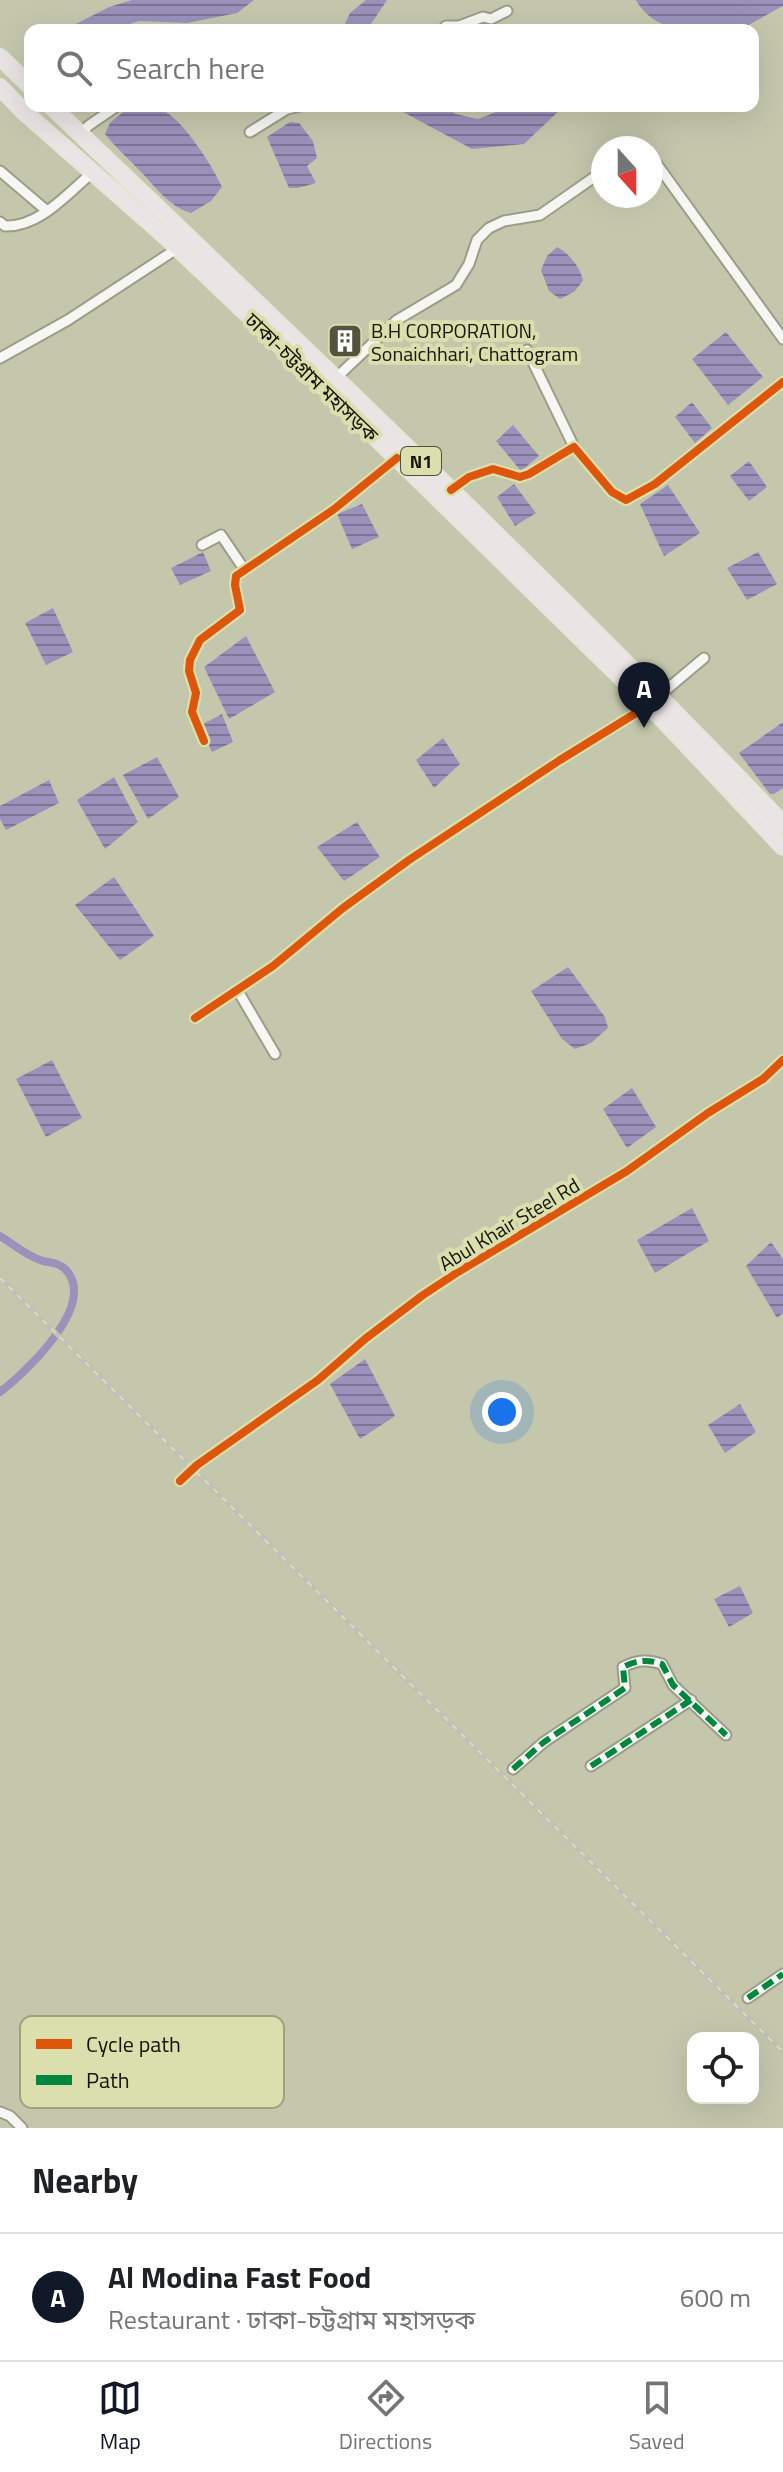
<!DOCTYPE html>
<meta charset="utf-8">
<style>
:root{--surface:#fff;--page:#f6f6f6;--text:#202124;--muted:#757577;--line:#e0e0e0;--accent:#111827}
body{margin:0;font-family:"Titillium Web","Noto Sans Bengali",sans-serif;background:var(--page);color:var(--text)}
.controls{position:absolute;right:24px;bottom:24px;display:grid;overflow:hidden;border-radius:16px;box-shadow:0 8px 32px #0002}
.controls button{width:72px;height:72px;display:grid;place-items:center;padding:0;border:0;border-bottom:2px solid var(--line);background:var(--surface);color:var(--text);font:40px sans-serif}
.compass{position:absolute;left:591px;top:136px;width:72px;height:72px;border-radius:50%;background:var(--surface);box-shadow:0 8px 32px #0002;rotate:159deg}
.you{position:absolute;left:502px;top:1412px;width:28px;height:28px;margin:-20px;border:6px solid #fff;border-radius:50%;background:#1a73e8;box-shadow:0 0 0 12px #1a73e833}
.badge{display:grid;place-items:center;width:52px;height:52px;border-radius:50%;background:var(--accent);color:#fff;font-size:26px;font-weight:700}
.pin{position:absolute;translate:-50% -66px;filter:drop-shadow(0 2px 4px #0008)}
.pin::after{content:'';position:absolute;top:42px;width:28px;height:24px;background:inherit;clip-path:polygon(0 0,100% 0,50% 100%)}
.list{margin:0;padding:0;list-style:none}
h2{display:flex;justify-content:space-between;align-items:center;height:104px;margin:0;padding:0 32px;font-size:34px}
h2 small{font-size:26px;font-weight:400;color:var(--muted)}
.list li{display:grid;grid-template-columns:52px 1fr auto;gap:24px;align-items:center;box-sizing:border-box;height:128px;padding:0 32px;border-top:2px solid var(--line)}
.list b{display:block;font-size:30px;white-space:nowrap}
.list p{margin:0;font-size:26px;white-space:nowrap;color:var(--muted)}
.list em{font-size:26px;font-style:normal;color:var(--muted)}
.icon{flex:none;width:44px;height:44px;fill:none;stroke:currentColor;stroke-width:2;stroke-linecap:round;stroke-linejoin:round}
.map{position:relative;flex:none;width:783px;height:2128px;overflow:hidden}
.search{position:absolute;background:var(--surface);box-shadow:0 8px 32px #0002;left:24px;right:24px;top:24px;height:88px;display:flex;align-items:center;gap:20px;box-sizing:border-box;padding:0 28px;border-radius:16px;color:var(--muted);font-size:30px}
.sheet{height:232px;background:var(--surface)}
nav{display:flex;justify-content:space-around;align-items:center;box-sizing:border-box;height:112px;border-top:2px solid var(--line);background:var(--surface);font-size:22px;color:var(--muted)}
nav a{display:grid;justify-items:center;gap:4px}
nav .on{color:var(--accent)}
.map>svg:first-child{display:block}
.water{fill:url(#water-rules)}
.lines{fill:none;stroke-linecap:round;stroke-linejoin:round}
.canal{stroke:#9a92bb;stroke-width:8}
.minor-casing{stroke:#9b9d88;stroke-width:13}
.trunk-casing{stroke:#e5e6da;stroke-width:18}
.minor{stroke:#f6f7f3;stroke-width:9}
.trunk{stroke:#ebe4e4;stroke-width:14}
.rail-casing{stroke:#c0c0b9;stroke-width:5}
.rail{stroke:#dbdfae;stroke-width:2;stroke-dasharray:6;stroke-linecap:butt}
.quiet{stroke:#00873e;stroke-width:6;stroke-dasharray:12 6;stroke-linecap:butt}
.cycleway-casing{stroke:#dbdfae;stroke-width:13}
.cycleway{stroke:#dd560c;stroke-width:8}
.labels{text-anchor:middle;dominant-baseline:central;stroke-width:8;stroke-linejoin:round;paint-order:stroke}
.shield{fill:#dbdfae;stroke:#505237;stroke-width:2}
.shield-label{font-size:18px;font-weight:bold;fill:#141504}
.poi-label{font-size:20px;fill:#141504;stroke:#dbdfae;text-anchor:start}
.street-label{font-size:20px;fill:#141504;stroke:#dbdfae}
.key{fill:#dbdfae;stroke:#9fa27b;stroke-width:2}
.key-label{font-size:22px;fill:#141504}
</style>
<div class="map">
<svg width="783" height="2128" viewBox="0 0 783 2128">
<defs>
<pattern id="water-rules" width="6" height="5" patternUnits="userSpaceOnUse" patternTransform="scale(2)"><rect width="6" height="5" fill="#9a92bb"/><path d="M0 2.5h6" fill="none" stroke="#7c7696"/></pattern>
</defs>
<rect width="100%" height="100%" fill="#c5c7ad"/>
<g class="water">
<path d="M132,0H254L237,13L187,23L139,21L111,30H64L109,7Z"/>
<path d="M366,0H387L367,30H342L350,13Z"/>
<path d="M636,0H783V6C768,13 748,28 732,30C698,35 654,33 636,0Z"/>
<path d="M130,106C140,106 153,106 162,110C183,119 213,167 222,187L211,201L191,213C168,206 157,188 141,172C129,159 116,148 105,134L110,123Z"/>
<path d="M392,106H443L456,114L478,119L511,106H564L524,144L472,149Z"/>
<path d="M290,122L299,123L313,141L317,158L307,166L316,183L298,188H289L267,137Z"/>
<path d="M557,247C569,253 581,268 583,281L574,292L560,299L549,291L541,270L547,256Z"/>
<path d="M726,332L763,377L728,405L692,359Z"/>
<path d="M692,402L712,428L695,443L675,417Z"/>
<path d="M513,425L539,456L521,471L496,441Z"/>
<path d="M749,461L767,487L749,501L730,476Z"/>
<path d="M514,484L536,513L515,526L497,497Z"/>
<path d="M668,485L700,533L664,556L640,504Z"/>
<path d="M362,504L379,537L352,549L337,514Z"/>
<path d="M203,552L211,571L180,585L171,568Z"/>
<path d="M758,552L777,584L747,600L727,568Z"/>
<path d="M53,608L73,652L46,665L25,623Z"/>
<path d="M246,636L275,692L229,719L204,667Z"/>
<path d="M222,714L233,742L212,752L199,726Z"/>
<path d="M783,722V788L774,794H770L739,753Z"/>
<path d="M443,738L460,764L434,788L416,760Z"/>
<path d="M157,757L179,797L148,819L123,775Z"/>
<path d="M114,777L138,822L105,849L77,800Z"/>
<path d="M49,780L59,803L6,830L0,819V806Z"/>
<path d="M357,822L380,857L344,881L317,847Z"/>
<path d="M114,877L154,936L120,960L75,905Z"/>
<path d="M568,967L605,1017L608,1028L591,1043L575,1049L562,1039L531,991Z"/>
<path d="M52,1060L82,1118L46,1137L16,1079Z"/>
<path d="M632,1088L656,1127L627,1148L603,1109Z"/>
<path d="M692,1208L709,1241L655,1273L637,1240Z"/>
<path d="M771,1242L783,1259V1313L777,1318L746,1266Z"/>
<path d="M365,1359L395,1416L360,1439L330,1384Z"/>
<path d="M740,1404L756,1432L725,1453L708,1425Z"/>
<path d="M740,1586L753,1613L729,1627L714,1599Z"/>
</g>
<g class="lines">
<path class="canal" d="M0,1236C15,1245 26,1256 43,1261C52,1263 60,1263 66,1270C98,1305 25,1373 0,1392"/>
<g class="minor-casing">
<g id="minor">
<path d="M442,30L446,26H459L483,17L491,19L507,11"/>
<path d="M250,132L287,109L300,106"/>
<path d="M81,135L88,126L117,106"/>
<path d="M637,148H641"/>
<path d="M651,156L783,339"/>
<path d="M0,171L47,211"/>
<path d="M0,222L5,226C40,227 68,193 93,172"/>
<path d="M527,350L574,447"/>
<path d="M0,358L68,320L178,248"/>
<path d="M337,377L397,320L456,285L469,264L477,240L489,228L504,221L540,215L603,171"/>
<path d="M451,490L469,477L493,469L520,477L529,474L574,447L612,492L626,500L655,484L783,382"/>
<path d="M202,545L221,535L244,569"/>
<path d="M660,695L704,658"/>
<path d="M204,741L192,712L196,693L189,671L190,660L200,640L240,610L235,585L236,576L333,510L397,458"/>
<path d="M238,991L275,1054"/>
<path d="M195,1018L273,966L343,908L409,860L560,760L649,705"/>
<path d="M180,1481L197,1465L318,1380L365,1339L423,1295L458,1272L627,1171L708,1113L763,1079L783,1060"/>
<path d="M591,1766L691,1700"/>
<path d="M513,1769L544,1742L625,1688L623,1667C637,1660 647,1659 662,1664L673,1685L726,1735"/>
<path d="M748,1998L783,1974"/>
<path d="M0,2112L10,2116L22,2128"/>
</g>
</g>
<g class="trunk-casing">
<g id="trunk">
<path d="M0,57L30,86"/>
<path d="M0,87L23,111L166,237L327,390L649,705L783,847"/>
<path d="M51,106C298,342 547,577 783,824"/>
</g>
</g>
<use href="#minor" class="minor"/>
<use href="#trunk" class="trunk"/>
<g class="rail-casing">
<path id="rail" d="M0,1278L783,2052"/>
</g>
<use href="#rail" class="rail"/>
<g class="quiet">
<path d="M591,1766L691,1700"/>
<path d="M513,1769L544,1742L625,1688L623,1667C637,1660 647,1659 662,1664L673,1685L726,1735"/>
<path d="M748,1998L783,1974"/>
</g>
<g class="cycleway-casing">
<g id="cycleway">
<path d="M451,490L469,477L493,469L520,477L529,474L574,447L612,492L626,500L655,484L783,382"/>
<path d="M204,741L192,712L196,693L189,671L190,660L200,640L240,610L235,585L236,576L333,510L397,458"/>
<path d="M195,1018L273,966L343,908L409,860L560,760L649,705"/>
<path d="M180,1481L197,1465L318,1380L365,1339L423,1295L458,1272L627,1171L708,1113L763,1079L783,1060"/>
</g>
</g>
<use href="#cycleway" class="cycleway"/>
</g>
<defs>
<g id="building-square" transform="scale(1.8)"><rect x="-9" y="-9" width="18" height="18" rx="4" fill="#52533f" stroke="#dbdfae"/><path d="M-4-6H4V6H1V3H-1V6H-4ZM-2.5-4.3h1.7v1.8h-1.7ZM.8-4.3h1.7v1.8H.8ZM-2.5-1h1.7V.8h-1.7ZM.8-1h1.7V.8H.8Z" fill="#fff"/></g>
</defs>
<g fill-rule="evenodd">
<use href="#building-square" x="345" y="341"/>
</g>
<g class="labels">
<rect class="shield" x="401" y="447" width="40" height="28" rx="6"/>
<g class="shield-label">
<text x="421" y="461">N1</text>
</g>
<g class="poi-label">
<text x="371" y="330">B.H CORPORATION,<tspan x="371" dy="23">Sonaichhari, Chattogram</tspan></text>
</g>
<g class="street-label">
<text transform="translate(312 377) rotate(44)">ঢাকা-চট্টগ্রাম মহাসড়ক</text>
<text transform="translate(509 1224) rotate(-31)">Abul Khair Steel Rd</text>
</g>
</g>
<rect x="20" y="2016" width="264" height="92" rx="12" class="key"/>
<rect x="36" y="2039" width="36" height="10" fill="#dd560c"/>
<rect x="36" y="2075" width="36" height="10" fill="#00873e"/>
<g class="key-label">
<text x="86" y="2052">Cycle path</text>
<text x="86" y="2088">Path</text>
</g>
</svg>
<div class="controls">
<button><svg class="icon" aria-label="locate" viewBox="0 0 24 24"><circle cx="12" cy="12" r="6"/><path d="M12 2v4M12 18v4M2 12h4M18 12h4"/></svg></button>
</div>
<svg class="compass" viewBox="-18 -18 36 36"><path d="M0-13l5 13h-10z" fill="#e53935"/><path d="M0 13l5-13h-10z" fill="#757577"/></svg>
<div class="you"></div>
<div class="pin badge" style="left:644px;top:728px">A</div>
<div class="search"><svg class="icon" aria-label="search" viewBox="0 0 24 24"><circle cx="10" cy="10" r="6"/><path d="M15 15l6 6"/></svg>Search here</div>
</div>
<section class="sheet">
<h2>Nearby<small></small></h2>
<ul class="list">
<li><span class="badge">A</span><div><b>Al Modina Fast Food</b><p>Restaurant · ঢাকা-চট্টগ্রাম মহাসড়ক</p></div><em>600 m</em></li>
</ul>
</section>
<nav>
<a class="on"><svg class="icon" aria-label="map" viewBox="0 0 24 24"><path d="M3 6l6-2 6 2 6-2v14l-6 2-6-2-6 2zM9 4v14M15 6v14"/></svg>Map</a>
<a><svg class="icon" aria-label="directions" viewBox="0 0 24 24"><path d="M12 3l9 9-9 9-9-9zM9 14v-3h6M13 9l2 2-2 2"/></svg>Directions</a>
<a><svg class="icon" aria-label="saved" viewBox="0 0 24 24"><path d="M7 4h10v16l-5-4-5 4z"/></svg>Saved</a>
</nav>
